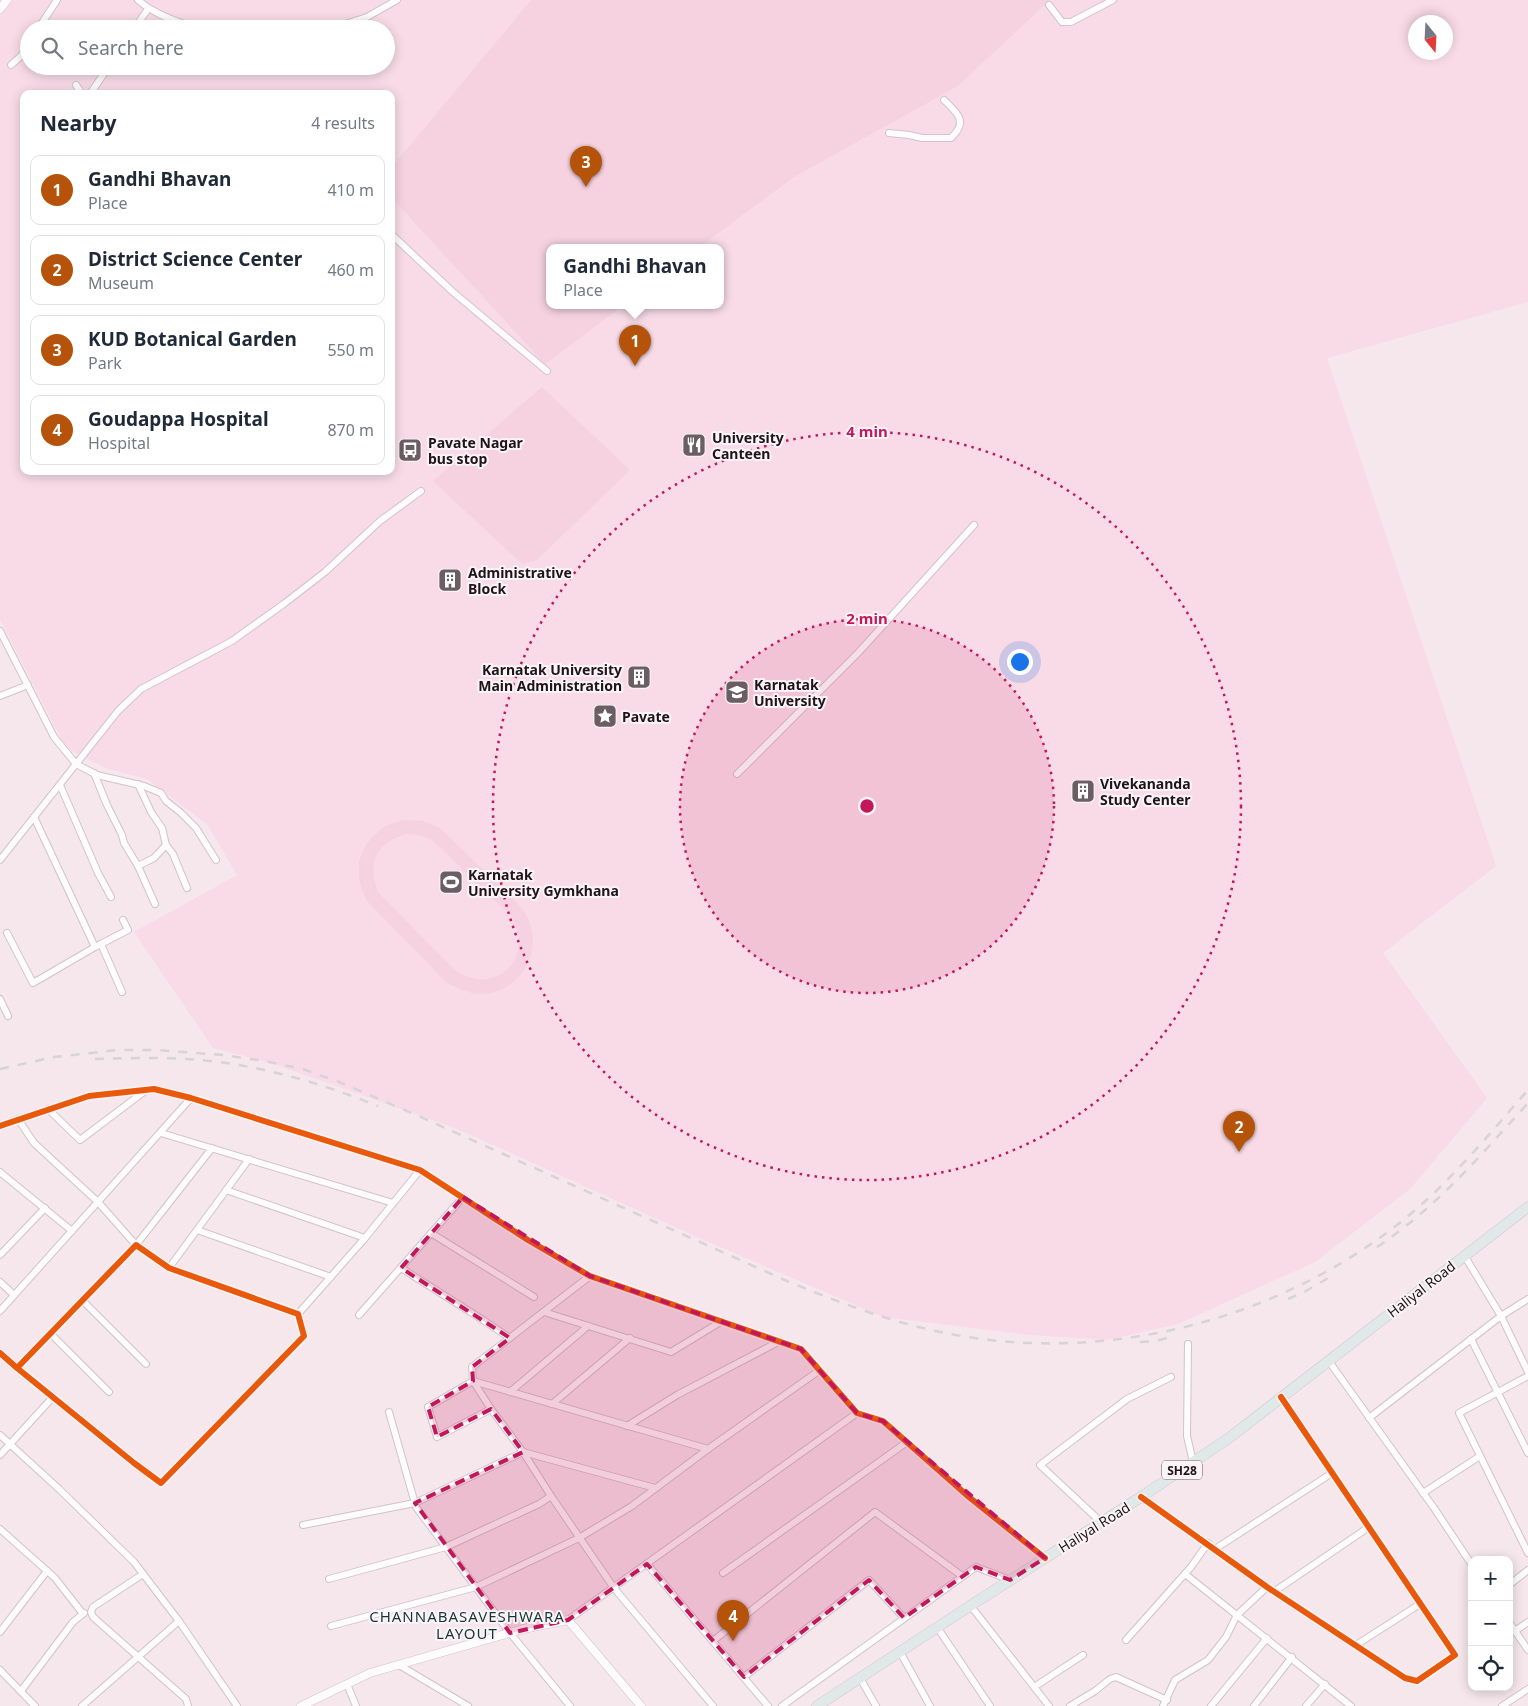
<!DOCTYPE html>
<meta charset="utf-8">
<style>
:root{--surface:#fff;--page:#f2f2f3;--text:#1f2937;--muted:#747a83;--line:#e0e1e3;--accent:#b45309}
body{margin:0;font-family:"Noto Sans",sans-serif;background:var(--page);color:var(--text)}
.controls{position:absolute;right:15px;bottom:15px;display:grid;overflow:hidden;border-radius:10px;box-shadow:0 2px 12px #0003}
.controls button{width:45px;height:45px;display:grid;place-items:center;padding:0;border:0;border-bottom:1px solid var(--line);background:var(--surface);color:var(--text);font:25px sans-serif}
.compass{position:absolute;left:1408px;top:15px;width:45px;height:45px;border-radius:50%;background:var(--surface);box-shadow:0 2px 12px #0003;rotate:162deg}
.you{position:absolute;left:1019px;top:661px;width:18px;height:18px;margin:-12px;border:4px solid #fff;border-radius:50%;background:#1a73e8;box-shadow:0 0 0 8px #1a73e833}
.badge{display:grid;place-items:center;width:32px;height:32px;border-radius:50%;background:var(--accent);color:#fff;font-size:16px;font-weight:700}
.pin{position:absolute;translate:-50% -41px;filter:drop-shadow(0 1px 2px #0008)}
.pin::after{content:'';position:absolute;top:26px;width:18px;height:15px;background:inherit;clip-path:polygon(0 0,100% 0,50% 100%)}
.popup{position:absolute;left:546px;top:244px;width:178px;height:65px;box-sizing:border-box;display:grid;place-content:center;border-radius:10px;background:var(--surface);filter:drop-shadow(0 1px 4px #0005);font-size:16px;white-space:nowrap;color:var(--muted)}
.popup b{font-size:19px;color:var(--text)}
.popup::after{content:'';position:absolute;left:50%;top:100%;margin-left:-10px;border:10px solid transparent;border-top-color:var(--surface)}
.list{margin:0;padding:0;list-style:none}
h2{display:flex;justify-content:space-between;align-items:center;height:65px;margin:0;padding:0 20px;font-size:21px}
h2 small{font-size:16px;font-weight:400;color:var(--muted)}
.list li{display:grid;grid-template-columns:32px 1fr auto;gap:15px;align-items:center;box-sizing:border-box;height:70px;margin:0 10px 10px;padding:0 10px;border:1px solid var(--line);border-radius:10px}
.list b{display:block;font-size:19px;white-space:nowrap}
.list p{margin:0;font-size:16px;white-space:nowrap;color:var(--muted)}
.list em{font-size:16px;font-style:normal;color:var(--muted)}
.icon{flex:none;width:28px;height:28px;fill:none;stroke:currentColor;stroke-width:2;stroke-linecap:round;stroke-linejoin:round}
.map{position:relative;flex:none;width:1528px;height:1706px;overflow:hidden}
.search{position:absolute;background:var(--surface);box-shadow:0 2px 12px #0003;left:20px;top:20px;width:375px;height:55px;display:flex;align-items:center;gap:12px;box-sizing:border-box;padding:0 18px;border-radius:28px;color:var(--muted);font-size:19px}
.panel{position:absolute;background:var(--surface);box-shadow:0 2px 12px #0003;left:20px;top:90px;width:375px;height:385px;border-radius:10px}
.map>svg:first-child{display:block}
.built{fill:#f8dbe6;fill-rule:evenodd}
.green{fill:#f6d2e0;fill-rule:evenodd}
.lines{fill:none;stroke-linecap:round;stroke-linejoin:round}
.minor-casing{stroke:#d1c4c9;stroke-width:8}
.tertiary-casing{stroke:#d1c4c9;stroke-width:9}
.primary-casing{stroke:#cec7ca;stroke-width:11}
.minor{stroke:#fefbfc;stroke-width:6}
.tertiary{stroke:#fefbfc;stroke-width:8}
.primary{stroke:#e0e8e8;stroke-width:10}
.rail{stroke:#d8d3d5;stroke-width:2.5;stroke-dasharray:9 9;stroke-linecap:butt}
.cycleway-casing{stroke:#fbf4f6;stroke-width:9}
.cycleway{stroke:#e8590c;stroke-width:6}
.marked{fill:#c2185b;fill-opacity:0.2;stroke:#c2185b;stroke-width:4;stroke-dasharray:10 6;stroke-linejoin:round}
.ring{fill:none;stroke:#c2185b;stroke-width:2.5;stroke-dasharray:2.5 5}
.labels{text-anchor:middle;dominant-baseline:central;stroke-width:4;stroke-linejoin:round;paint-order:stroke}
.shield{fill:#fbf4f6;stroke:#61575b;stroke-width:1}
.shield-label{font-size:12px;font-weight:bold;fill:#1f1419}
.poi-label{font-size:14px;font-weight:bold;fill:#1f1419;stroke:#fbf4f6;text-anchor:start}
.street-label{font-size:14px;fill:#1f1419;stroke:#fbf4f6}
.neighbourhood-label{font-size:15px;letter-spacing:1px;fill:#163835;stroke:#fbf4f6}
.centre{fill:#c2185b;stroke:#fbf4f6;stroke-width:2.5}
.ring-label{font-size:15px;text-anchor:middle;font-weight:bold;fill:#c2185b;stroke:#fbf4f6;stroke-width:4;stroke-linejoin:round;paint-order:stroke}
</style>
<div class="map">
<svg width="1528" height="1706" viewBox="0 0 1528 1706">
<rect width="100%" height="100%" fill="#f5e7ec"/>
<path class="built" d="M0,0H1528V302L1327,358L1496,866L1383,953L1487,1098L1410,1189L1315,1262L1178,1324L1107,1340L1030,1335L883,1317L697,1237L455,1128L271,1063L213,1048L134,932L237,875L207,824L147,779L105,768L67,748L58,733L0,620ZM1416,22H1446V52H1416ZM29,29H386V66H29ZM24,94H391V471H24ZM550,247H720V305H550Z"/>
<g class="green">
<path d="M531,0H1050L958,86L794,177L700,247H550V305H624L545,364L391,197V168Z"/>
<path d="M542,387L630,470L537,560L522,564L433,481Z"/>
<path d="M404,820L423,821L440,828C460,847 479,866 498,884C506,892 516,900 522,909C541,933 534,970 508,986C486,999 469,995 447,983L366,900L359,880V861L366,844L379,831L387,825ZM406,834L420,835L432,840C451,858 469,876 487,894C495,901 506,909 512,918C523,936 521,961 503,973C486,983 472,980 456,971L378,892C367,862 375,844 406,834Z"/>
</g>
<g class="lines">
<g class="minor-casing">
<g id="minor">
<path d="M138,0C155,15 179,23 200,29"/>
<path d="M1049,5L1062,22H1071L1113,0"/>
<path d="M38,29L57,0"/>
<path d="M134,29L148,9"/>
<path d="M330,29L367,17L397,0"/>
<path d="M11,65L21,56L29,43"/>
<path d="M76,85L82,94"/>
<path d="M90,94L109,66"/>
<path d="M889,133L909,135L922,138H951C969,121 957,113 944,100"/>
<path d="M391,234L453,292L547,371"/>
<path d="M0,631L54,737L76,764L0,860"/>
<path d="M0,696L28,685"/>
<path d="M94,773L107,805L122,835L124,843L138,866L155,904"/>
<path d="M737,774L858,653L974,525"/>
<path d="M138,784L151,812L162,828L166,845L173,854L187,888"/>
<path d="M60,785L98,873L111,897"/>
<path d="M34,817L95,947"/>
<path d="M216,860L196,828L180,812L166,801L161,793L144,786L97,775L76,764L118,711L141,689L232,641L285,603L325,572L380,521L421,491"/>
<path d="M138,866L154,858L166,845"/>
<path d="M7,933L33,983L95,947L128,930L123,920"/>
<path d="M101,944L122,992"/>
<path d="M0,999L8,1016"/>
<path d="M48,1109L80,1140L145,1091"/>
<path d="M18,1119L34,1143L98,1202L136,1245L212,1148"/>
<path d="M0,1126L89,1096L154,1089L191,1098L420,1170L528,1240L590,1276L801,1349L857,1413L883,1421L969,1497L1045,1558"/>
<path d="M161,1133L393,1203"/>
<path d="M0,1172L72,1231"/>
<path d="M226,1190L365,1238"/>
<path d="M197,1230L331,1277"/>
<path d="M431,1233L534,1297"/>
<path d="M0,1255L45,1208"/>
<path d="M1464,1255L1501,1316L1528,1372"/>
<path d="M169,1268L249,1159"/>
<path d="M401,1268L483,1320L510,1338"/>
<path d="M590,1276L472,1367L473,1381L491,1409L523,1452L551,1496L614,1588L713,1706"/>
<path d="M0,1282L14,1295"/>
<path d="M82,1300L146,1364"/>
<path d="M0,1311L191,1098"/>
<path d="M544,1312L671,1352L722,1321"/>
<path d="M298,1314L365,1238L420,1170"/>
<path d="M359,1315L463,1197"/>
<path d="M50,1333L109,1392"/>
<path d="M1471,1339L1528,1453"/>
<path d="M1188,1344L1187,1436L1193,1462"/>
<path d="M0,1353L17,1368L134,1463L161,1483L304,1336L298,1314L169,1268L136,1245L17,1368"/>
<path d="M1328,1360L1434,1508L1472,1565"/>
<path d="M1528,1376L1459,1413L1528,1553"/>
<path d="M510,1392L588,1326"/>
<path d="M552,1404L630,1338"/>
<path d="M491,1409L437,1437L428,1407L473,1381L708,1449"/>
<path d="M389,1412L416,1507L510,1633L570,1706"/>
<path d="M1369,1418L1501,1316L1528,1299"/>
<path d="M627,1426L677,1395L780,1341"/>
<path d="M0,1435L59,1489L134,1562L179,1621L237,1706"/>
<path d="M0,1455L53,1397"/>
<path d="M1423,1493L1480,1456"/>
<path d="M1141,1497L1267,1587L1405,1678L1417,1681L1455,1655L1281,1397"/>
<path d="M1101,1522L1040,1465L1127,1399L1171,1377"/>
<path d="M303,1525L415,1503L523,1452L655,1488"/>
<path d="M0,1529L55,1578L83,1614"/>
<path d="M1215,1549L1332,1473"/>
<path d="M647,1564L768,1706"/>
<path d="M723,1573L907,1442"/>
<path d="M143,1574L93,1607L91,1612L93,1617L186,1699L188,1706"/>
<path d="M1185,1574L1351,1706"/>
<path d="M329,1579L446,1547L539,1504L551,1496"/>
<path d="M1509,1585L1528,1570"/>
<path d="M1275,1591L1369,1527"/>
<path d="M970,1605L1049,1706"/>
<path d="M568,1620L857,1413"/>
<path d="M1509,1622L1528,1650"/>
<path d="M331,1626L476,1587L579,1538L632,1506L708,1449L820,1370"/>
<path d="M937,1627L990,1706"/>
<path d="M1515,1631L1528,1622"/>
<path d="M0,1632L47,1571"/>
<path d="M1126,1640L1191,1567L1208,1543"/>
<path d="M713,1641L875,1512L962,1576"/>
<path d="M1356,1645L1420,1604"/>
<path d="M900,1652L930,1706"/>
<path d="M399,1665L468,1706"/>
<path d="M0,1670L35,1706"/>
<path d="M744,1677L869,1580L904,1618"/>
<path d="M860,1678L876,1706"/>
<path d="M347,1684L356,1706"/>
<path d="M1034,1687L1083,1655"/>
<path d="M21,1691L73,1622L84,1613"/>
<path d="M82,1706L179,1621"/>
<path d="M782,1706L976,1567L1010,1580"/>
<path d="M1070,1706L1095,1691L1110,1679L1116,1677L1167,1700"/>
<path d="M1163,1706L1175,1680L1208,1660L1226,1637L1237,1615L1267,1587"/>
<path d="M1211,1706L1267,1638"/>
<path d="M1254,1706L1292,1657"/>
<path d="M1306,1706L1325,1684"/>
<path d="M1502,1706L1528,1689"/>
</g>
</g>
<g class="tertiary-casing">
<g id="tertiary">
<path d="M0,9L7,0"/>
<path d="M301,1706L370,1673L523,1629L568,1620L641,1706"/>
</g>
</g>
<g class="primary-casing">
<path id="primary" d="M817,1706L976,1602L1144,1495L1229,1438L1528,1207"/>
</g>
<use href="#minor" class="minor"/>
<use href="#tertiary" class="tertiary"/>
<use href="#primary" class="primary"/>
<g class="rail">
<path d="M95,1059C130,1058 166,1057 201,1060C263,1066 321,1083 378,1106"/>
<path d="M0,1069L54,1057L118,1050H156L223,1055L264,1061L303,1069L339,1082L414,1114L787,1281C838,1302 890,1322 945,1333C1108,1366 1286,1319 1413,1212C1455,1176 1491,1132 1528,1090"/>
<path d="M1377,1247C1436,1208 1481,1155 1528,1103"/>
<path d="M1288,1299L1304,1292L1330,1277"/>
<path d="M1140,1342L1156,1341L1174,1336"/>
</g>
<g class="cycleway-casing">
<g id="cycleway">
<path d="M0,1126L89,1096L154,1089L191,1098L420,1170L528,1240L590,1276L801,1349L857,1413L883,1421L969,1497L1045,1558"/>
<path d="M0,1353L17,1368L134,1463L161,1483L304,1336L298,1314L169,1268L136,1245L17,1368"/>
<path d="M1141,1497L1267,1587L1405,1678L1417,1681L1455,1655L1281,1397"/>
</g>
</g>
<use href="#cycleway" class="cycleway"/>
</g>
<path class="marked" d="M463,1197L590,1276L801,1349L857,1413L883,1421L1045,1558L1010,1580L976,1567L904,1618L869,1580L744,1677L647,1564L568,1620L510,1633L415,1503L523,1452L491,1409L437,1437L428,1407L473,1381L472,1367L510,1338L401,1268Z"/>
<circle cx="867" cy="806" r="187" fill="#c2185b" fill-opacity=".12"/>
<g class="ring">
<circle cx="867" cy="806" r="187"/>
<circle cx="867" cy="806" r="374"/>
</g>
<defs>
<g id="restaurant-square" transform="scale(1.25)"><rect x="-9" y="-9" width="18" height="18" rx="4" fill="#6a5e63" stroke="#fbf4f6"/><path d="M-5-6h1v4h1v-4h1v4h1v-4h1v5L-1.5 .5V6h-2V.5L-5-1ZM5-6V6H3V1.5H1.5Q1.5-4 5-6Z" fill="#fff"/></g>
<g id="bus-square" transform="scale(1.25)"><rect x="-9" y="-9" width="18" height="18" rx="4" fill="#6a5e63" stroke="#fbf4f6"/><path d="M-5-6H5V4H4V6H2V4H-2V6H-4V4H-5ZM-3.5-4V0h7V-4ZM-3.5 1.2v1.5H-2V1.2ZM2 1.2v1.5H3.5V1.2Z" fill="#fff"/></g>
<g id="building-square" transform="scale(1.25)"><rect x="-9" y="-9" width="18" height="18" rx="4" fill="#6a5e63" stroke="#fbf4f6"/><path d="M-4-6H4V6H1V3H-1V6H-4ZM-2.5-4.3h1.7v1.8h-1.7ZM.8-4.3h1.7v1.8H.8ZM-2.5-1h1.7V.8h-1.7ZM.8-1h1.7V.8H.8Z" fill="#fff"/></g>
<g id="university-square" transform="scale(1.25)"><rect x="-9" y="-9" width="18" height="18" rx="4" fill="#6a5e63" stroke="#fbf4f6"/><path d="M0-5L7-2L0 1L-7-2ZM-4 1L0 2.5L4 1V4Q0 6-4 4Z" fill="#fff"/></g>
<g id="sight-square" transform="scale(1.25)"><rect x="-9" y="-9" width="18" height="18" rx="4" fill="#6a5e63" stroke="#fbf4f6"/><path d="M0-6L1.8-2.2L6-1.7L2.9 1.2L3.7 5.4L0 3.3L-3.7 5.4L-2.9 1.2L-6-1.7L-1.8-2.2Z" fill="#fff"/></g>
<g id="stadium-square" transform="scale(1.25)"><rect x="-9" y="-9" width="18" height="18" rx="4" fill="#6a5e63" stroke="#fbf4f6"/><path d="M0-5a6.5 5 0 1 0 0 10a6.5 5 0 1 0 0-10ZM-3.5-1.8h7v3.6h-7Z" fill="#fff"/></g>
</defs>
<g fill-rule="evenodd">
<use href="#restaurant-square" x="694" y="445"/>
<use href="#bus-square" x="410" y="450"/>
<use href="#building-square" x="450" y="580"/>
<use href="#building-square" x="639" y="677"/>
<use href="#university-square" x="737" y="692"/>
<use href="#sight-square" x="605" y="716"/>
<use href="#building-square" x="1083" y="791"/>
<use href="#stadium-square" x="451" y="882"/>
</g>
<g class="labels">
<rect class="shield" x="1162" y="1460.5" width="40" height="19" rx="4"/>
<g class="shield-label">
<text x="1182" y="1470">SH28</text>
</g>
<g class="poi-label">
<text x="712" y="437">University<tspan x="712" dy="16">Canteen</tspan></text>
<text x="428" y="442">Pavate Nagar<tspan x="428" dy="16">bus stop</tspan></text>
<text x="468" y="572">Administrative<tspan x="468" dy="16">Block</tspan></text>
<text x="622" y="669" text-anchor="end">Karnatak University<tspan x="622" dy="16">Main Administration</tspan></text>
<text x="754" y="684">Karnatak<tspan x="754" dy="16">University</tspan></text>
<text x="622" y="716">Pavate</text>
<text x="1100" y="783">Vivekananda<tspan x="1100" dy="16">Study Center</tspan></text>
<text x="468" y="874">Karnatak<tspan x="468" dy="16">University Gymkhana</tspan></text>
</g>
<g class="street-label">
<text transform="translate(1421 1289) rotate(-38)">Haliyal Road</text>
<text transform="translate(1094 1527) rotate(-32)">Haliyal Road</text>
</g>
<g class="neighbourhood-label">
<text x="467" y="1616">CHANNABASAVESHWARA<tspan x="467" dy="17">LAYOUT</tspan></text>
</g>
</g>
<circle cx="867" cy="806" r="8" class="centre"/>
<g class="ring-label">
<text x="867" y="437">4 min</text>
<text x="867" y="624">2 min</text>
</g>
</svg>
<div class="controls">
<button>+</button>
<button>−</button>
<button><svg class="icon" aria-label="locate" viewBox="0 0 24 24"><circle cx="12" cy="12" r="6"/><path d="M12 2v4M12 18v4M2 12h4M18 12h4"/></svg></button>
</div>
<svg class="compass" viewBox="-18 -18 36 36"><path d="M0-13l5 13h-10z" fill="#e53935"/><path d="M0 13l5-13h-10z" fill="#747a83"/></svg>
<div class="you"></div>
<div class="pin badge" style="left:635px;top:366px">1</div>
<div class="popup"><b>Gandhi Bhavan</b>Place</div>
<div class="pin badge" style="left:1239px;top:1152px">2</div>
<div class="pin badge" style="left:586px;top:187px">3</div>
<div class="pin badge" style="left:733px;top:1641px">4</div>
<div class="search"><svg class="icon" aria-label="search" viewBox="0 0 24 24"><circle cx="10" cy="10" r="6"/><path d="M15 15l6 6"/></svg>Search here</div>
<section class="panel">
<h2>Nearby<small>4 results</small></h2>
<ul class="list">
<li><span class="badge">1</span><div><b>Gandhi Bhavan</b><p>Place</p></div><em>410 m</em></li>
<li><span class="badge">2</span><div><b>District Science Center</b><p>Museum</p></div><em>460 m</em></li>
<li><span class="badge">3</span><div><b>KUD Botanical Garden</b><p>Park</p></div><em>550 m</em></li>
<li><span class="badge">4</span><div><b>Goudappa Hospital</b><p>Hospital</p></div><em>870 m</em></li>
</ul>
</section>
</div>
